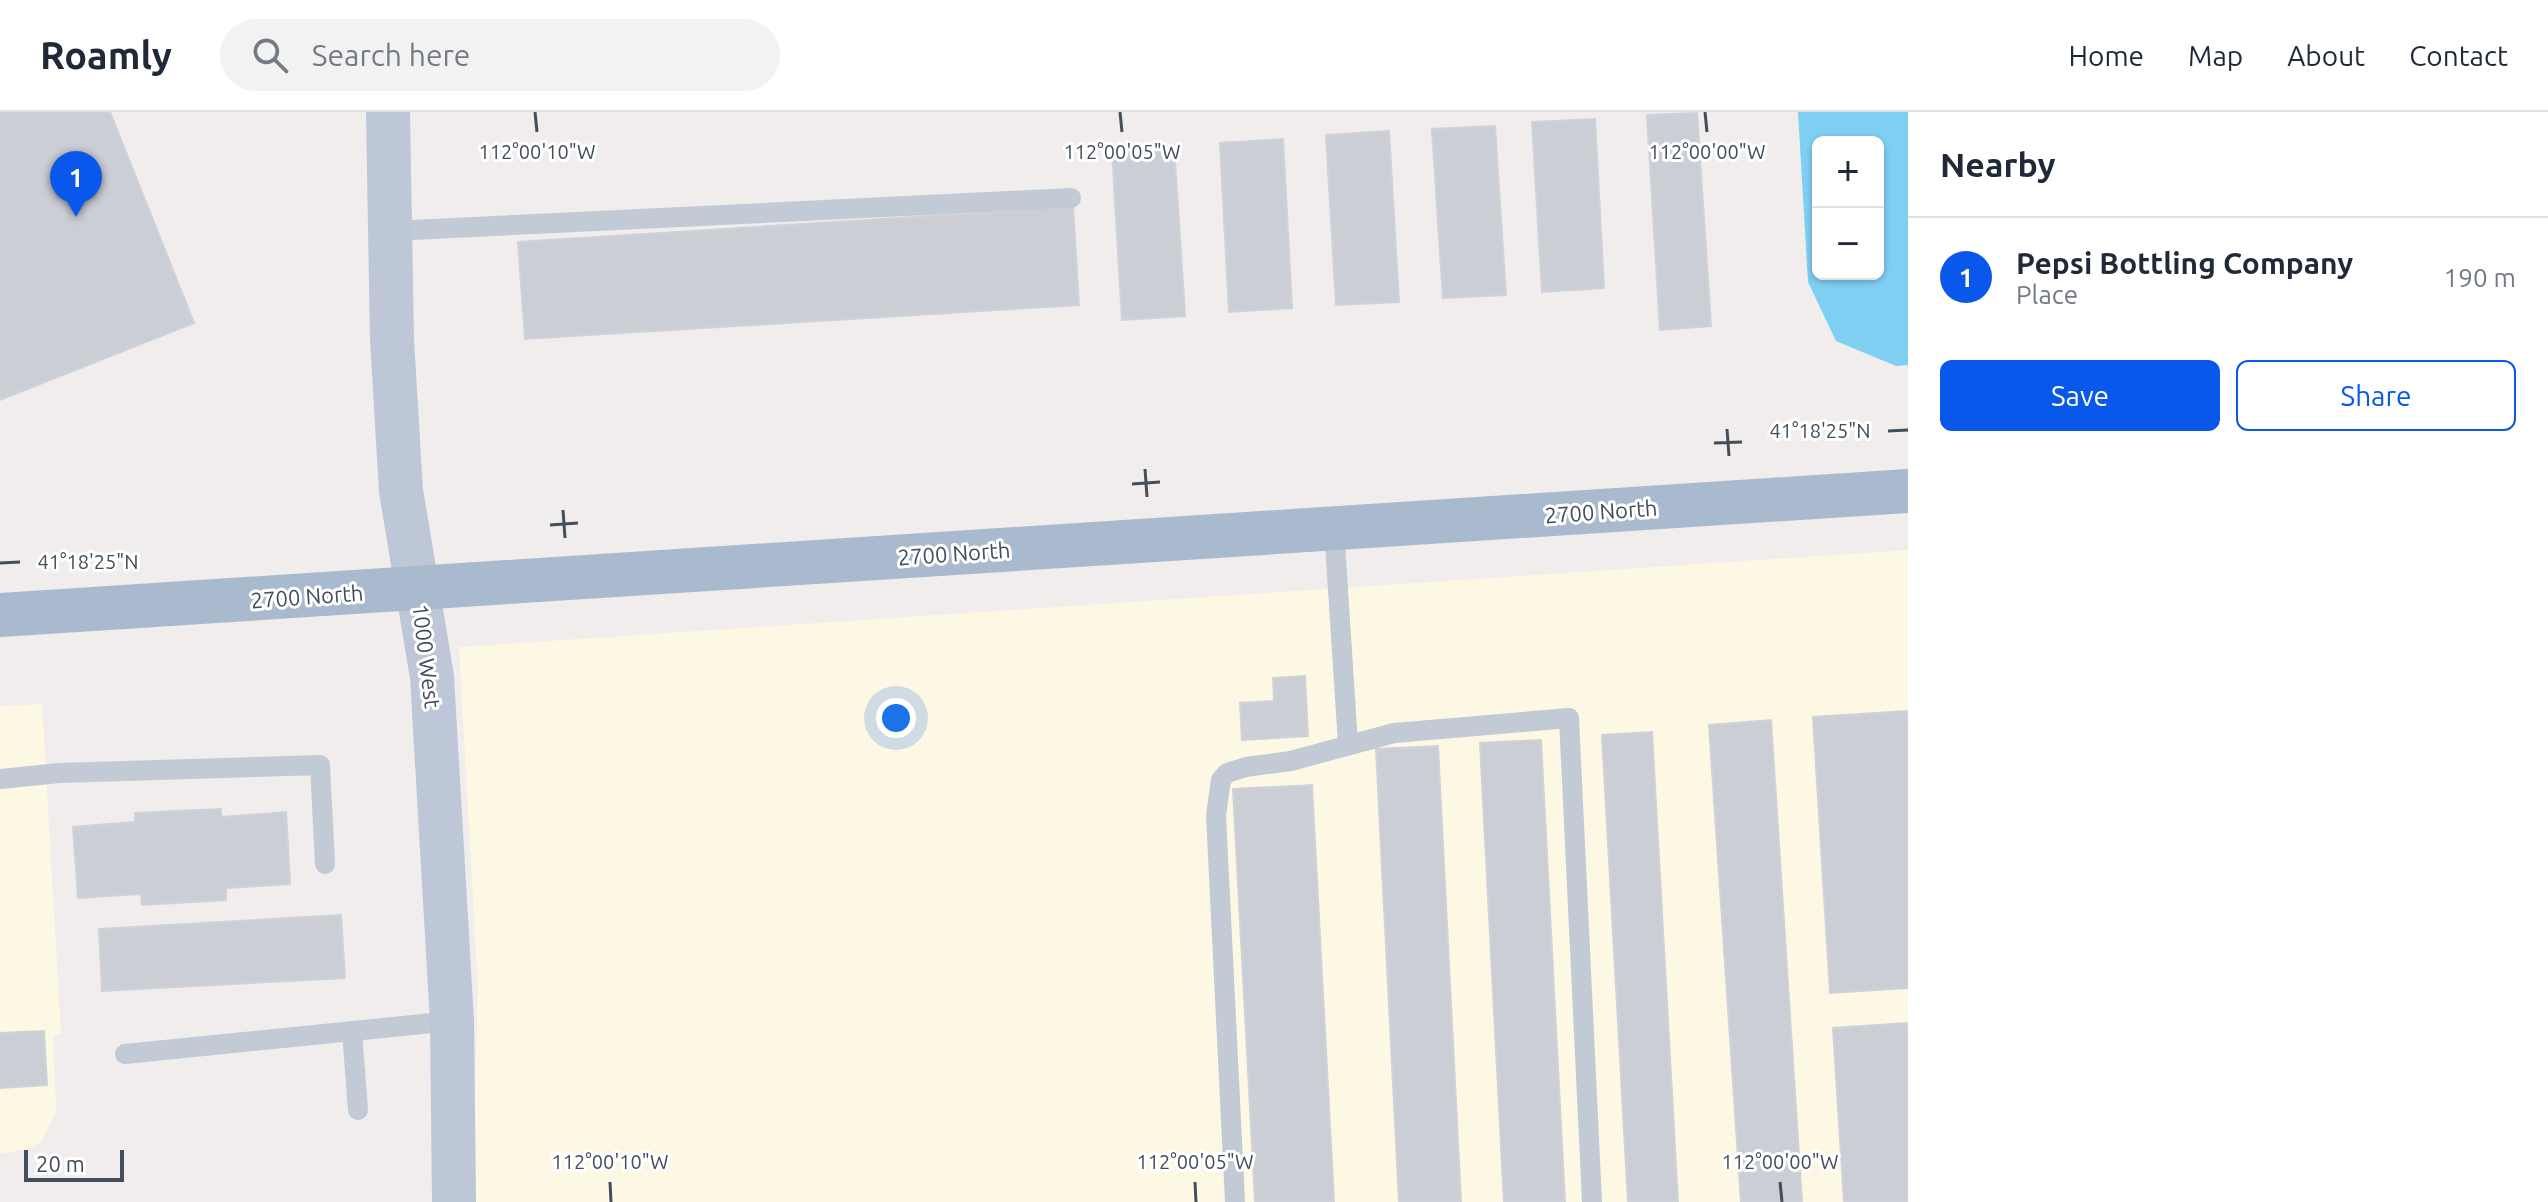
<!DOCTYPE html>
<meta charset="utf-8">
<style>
:root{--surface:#fff;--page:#f2f2f3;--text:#1f2937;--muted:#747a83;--line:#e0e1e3;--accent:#0a57eb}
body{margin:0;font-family:Ubuntu,sans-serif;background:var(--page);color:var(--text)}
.controls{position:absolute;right:24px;top:24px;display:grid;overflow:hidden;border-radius:12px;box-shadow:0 2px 6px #0004}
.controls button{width:72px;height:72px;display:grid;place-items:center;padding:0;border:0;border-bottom:2px solid var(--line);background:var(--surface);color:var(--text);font:40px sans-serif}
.scale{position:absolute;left:24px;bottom:20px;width:100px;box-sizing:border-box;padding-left:8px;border:4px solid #434e5b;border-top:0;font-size:22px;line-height:28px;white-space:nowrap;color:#434e5b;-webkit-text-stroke:6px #fff;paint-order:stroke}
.you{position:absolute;left:896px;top:606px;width:28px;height:28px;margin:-20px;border:6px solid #fff;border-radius:50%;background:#1a73e8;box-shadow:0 0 0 12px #1a73e833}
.badge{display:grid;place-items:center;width:52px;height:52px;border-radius:50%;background:var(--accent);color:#fff;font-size:26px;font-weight:700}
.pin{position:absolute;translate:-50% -66px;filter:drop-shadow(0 2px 4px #0008)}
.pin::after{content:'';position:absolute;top:42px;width:28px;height:24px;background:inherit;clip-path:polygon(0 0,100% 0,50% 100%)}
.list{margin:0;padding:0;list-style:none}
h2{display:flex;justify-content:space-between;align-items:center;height:104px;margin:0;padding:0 32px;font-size:34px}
h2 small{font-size:26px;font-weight:400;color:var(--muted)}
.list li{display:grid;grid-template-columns:52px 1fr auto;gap:24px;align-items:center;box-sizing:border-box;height:120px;padding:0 32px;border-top:2px solid var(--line)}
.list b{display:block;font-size:30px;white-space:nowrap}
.list p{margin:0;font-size:26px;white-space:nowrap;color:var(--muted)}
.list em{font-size:26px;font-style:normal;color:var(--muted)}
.actions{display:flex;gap:16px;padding:24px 32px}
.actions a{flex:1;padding:18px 0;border:2px solid var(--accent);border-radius:12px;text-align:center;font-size:28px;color:var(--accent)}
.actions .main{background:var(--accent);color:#fff}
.icon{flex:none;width:44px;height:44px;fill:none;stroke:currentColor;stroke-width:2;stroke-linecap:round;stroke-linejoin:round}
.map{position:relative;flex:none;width:1908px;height:1090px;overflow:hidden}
header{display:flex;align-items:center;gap:48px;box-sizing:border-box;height:112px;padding:0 40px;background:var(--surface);border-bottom:2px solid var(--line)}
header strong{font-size:38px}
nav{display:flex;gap:44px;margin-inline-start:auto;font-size:28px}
.search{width:560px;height:72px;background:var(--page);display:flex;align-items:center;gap:20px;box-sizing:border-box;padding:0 28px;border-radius:44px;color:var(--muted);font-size:30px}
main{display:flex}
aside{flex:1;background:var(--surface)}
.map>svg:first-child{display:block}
.commercial{fill:#fdf8e3}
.water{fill:#7fcff3;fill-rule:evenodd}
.building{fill:#cbced5;stroke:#d0d2d9;stroke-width:2}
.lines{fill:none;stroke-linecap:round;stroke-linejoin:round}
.lane{stroke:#c1cad5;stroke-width:20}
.secondary{stroke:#bdc7d8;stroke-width:44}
.primary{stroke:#a9b9ce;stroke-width:44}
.ticks{fill:none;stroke:#434e5b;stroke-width:3}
.labels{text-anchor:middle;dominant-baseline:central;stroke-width:6;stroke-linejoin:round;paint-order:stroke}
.street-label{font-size:22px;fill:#434e5b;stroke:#fff}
.ticks-label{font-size:20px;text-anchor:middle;fill:#434e5b;stroke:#fff;stroke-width:6;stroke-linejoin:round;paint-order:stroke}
</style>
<header>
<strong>Roamly</strong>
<div class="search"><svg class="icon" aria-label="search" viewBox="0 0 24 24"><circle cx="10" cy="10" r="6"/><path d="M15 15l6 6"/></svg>Search here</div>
<nav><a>Home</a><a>Map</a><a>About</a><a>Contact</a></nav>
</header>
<main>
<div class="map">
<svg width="1908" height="1090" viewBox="0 0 1908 1090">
<rect width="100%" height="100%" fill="#f0edec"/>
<g class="commercial">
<path d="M1908,438V1090H472L478,877L459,535Z"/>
<path d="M42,592L61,922L53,924L56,999L42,1029L27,1037L0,1042V594Z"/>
</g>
<path class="water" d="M1798,0H1908V253L1896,254L1836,229L1808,170ZM1818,30H1878V162H1818Z"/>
<g class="building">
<path d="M0,0H110L194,211L0,288Z"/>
<path d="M1697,1L1711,214L1660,218L1647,3Z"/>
<path d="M1595,7L1604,176L1542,180L1532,10Z"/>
<path d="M1495,14L1506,183L1443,186L1432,17Z"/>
<path d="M1389,19L1399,190L1336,193L1326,23Z"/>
<path d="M1283,27L1292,196L1229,200L1220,31Z"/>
<path d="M1174,33L1185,204L1122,208L1112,38Z"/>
<path d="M1073,95L1079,193L525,227L518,130Z"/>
<path d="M1305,564L1308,624L1242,628L1240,591L1274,589L1273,566Z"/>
<path d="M1908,599V876L1830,881L1813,605Z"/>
<path d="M1771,608L1802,1090H1741L1709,613Z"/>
<path d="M1652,620L1678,1090H1628L1602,623Z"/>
<path d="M1541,628L1565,1090H1504L1480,631Z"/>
<path d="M1438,634L1461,1090H1399L1376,637Z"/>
<path d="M1312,673L1334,1090H1255L1233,677Z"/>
<path d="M221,697V705L286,700L290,772L226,776V788L142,793L141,782L78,786L73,715L135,710V701Z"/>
<path d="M341,803L345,866L102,879L99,817Z"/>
<path d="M1908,911V1090H1844L1833,916Z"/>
<path d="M44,919L47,973L0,976V921Z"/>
</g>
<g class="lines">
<g class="lane">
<path d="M391,119L1071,86"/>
<path d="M1334,416L1348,632"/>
<path d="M0,667L59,661L320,653L325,752"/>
<path d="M352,919L358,998"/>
<path d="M125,942L452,909"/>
<path d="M1235,1090L1216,703L1221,668L1227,661L1246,655L1291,649L1394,621L1569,606L1592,1090"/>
</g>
<path class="secondary" d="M388,0L392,228L401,379L432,565L452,909L454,1090"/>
<path class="primary" d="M0,503L1908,379"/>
</g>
<path class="ticks" d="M535,0L537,20M1120,0L1122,20M1705,0L1707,20M1727,317L1729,344M1888,319L1908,318M1714,331L1742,330M1145,357L1147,385M1132,372L1160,370M563,398L565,426M550,413L578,411M0,451L20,450M610,1070L611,1090M1195,1070L1196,1090M1780,1070L1782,1090"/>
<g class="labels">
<g class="street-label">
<text transform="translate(1601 399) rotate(-4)">2700 North</text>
<text transform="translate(954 441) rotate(-4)">2700 North</text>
<text transform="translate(307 484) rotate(-4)">2700 North</text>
<text transform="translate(427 544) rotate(83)">1000 West</text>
</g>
</g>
<g class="ticks-label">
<text x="537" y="47">112°00'10"W</text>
<text x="1122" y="47">112°00'05"W</text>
<text x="1707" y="47">112°00'00"W</text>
<text x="1820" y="326">41°18'25"N</text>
<text x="88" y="457">41°18'25"N</text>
<text x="610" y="1057">112°00'10"W</text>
<text x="1195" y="1057">112°00'05"W</text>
<text x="1780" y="1057">112°00'00"W</text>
</g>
</svg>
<div class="controls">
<button>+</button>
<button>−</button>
</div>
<div class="scale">20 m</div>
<div class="you"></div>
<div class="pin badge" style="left:76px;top:105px">1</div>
</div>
<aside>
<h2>Nearby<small></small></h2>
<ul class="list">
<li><span class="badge">1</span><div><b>Pepsi Bottling Company</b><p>Place</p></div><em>190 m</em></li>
</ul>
<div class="actions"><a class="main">Save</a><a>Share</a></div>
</aside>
</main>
